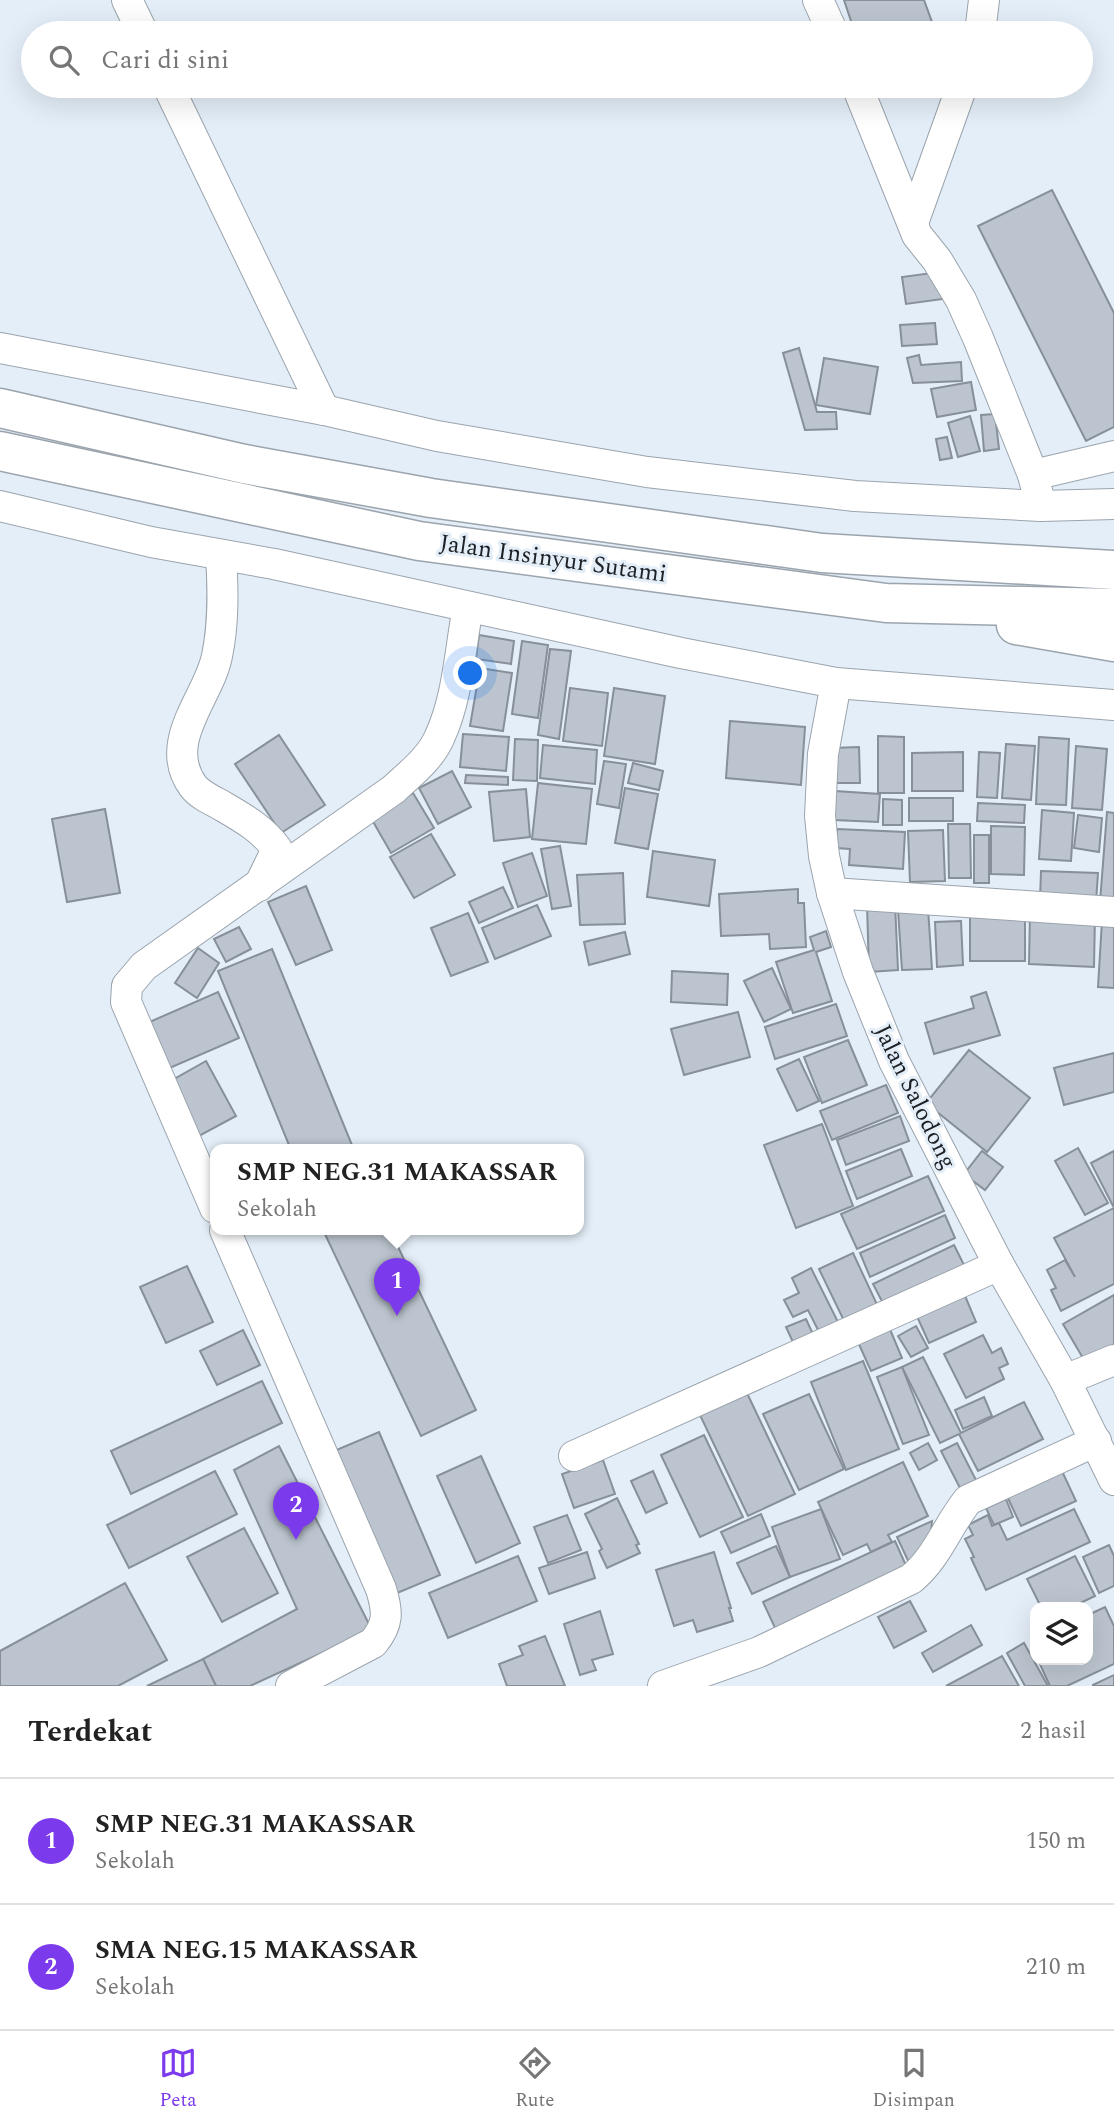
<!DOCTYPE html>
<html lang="id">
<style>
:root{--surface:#fff;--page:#f6f6f6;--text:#222;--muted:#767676;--line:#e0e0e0;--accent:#7c3aed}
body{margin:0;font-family:Spectral,serif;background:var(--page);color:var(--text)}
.controls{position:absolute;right:21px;bottom:21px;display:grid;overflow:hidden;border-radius:14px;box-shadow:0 7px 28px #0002}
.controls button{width:63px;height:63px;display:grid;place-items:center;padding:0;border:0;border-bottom:2px solid var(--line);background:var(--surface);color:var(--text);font:35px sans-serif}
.you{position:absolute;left:471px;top:674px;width:24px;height:24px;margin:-18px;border:5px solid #fff;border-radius:50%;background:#1a73e8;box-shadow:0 0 0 10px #1a73e833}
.badge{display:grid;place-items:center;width:46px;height:46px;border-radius:50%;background:var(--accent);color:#fff;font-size:23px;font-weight:700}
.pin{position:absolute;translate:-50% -58px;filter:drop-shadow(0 2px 4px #0008)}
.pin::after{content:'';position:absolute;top:37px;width:24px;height:21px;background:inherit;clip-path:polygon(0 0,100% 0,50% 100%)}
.popup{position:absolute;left:210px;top:1144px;width:374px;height:91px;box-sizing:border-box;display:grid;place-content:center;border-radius:14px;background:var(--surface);filter:drop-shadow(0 2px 5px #0005);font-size:23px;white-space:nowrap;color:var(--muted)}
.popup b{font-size:26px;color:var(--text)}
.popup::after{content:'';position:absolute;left:50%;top:100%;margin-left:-14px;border:14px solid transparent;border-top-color:var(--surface)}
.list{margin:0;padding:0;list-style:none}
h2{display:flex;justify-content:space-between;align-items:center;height:91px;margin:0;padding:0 28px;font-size:30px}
h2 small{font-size:23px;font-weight:400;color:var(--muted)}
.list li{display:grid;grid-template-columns:46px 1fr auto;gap:21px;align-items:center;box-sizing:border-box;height:126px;padding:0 28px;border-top:2px solid var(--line)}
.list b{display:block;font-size:26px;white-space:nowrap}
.list p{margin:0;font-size:23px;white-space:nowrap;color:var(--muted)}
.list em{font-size:23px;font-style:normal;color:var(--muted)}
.icon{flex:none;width:38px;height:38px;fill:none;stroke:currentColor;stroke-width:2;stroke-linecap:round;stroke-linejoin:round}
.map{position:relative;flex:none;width:1114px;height:1686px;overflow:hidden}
.search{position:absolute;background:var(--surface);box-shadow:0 7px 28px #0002;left:21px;right:21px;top:21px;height:77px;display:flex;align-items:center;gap:18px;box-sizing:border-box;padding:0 24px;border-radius:38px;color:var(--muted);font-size:26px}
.sheet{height:343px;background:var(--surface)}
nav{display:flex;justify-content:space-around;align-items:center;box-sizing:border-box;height:98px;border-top:2px solid var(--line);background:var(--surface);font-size:19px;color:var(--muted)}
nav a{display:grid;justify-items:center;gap:4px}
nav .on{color:var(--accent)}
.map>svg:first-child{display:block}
.building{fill:#bcc5cf;stroke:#878f98;stroke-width:2}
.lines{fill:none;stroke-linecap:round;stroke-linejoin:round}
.minor-casing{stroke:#9ba4ad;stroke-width:32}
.highway-casing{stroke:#9ba4ad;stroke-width:41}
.minor{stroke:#fff;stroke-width:30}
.highway{stroke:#fff;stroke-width:38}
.labels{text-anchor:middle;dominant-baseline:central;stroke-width:6;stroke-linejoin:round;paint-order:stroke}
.street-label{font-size:24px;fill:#1d2024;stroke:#e4eef8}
</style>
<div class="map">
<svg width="1114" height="1686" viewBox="0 0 1114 1686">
<rect width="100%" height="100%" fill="#e4eef8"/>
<g class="building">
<path d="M844,0H924L936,33H855Z"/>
<path d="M1052,190L1114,313V427L1086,441L978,226Z"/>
<path d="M939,272L943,299L906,304L902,277Z"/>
<path d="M935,323L937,344L902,346L900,325Z"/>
<path d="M799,348L817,412H836L837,429L805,430L783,353Z"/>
<path d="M919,355L921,365L961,362L962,381L913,383L907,358Z"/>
<path d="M824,358L878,367L870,414L816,405Z"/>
<path d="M971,382L976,410L937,417L931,389Z"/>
<path d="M995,414L999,449L984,451L981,415Z"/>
<path d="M970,416L980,451L958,457L948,423Z"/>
<path d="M947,437L952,458L940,460L936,439Z"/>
<path d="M479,635L514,641L511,664L476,659Z"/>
<path d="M522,641L548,645L538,718L512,714Z"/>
<path d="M550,649L571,651L559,739L538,735Z"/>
<path d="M480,668L512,673L503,731L470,726Z"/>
<path d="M570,688L608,693L602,746L563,741Z"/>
<path d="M614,688L665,696L655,764L604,756Z"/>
<path d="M730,721L805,727L801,785L726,778Z"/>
<path d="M463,734L509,737L506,771L460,767Z"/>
<path d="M279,735L325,805L281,833L235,764Z"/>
<path d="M878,736L904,737V793H878Z"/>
<path d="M1039,737L1069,739L1066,805L1036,804Z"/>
<path d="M515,739L538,740L537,781L513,780Z"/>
<path d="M1006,744L1035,746L1031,800L1002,798Z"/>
<path d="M543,745L597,750L595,784L540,778Z"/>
<path d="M1076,746L1107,749L1102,810L1072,808Z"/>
<path d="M859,747L860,783H833L832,748Z"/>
<path d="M963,752V791H912V753Z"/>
<path d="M979,752L1000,753L997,798L977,797Z"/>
<path d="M604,761L626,764L619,808L597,804Z"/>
<path d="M633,763L663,771L659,790L628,783Z"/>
<path d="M452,771L471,807L438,824L419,788Z"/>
<path d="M466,775L508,777V785L465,783Z"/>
<path d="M538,783L592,789L586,844L532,839Z"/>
<path d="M625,788L658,794L648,849L615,843Z"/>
<path d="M526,789L530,837L494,841L489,792Z"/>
<path d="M835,791L880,794L878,822L834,820Z"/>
<path d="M413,793L434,828L391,853L371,818Z"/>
<rect x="909" y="798" width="44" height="23"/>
<path d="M883,799L902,800V825H883Z"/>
<path d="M978,803L1025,805L1024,823L977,821Z"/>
<path d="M105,809L120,893L67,902L52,819Z"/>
<path d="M1042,810L1074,813L1071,861L1039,859Z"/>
<path d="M1107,812L1114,813V903L1100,902Z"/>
<path d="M1078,815L1102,818L1099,852L1074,848Z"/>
<path d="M948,824H970L971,878H949Z"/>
<path d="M991,826L1025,827L1024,875L991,874Z"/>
<path d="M837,829L905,832L903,869L849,865L850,849L836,848Z"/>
<path d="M943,830L945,881L910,882L908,831Z"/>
<path d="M431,834L455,875L414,898L390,857Z"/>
<rect x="974" y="835" width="15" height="48"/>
<path d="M560,846L571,906L552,909L541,849Z"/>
<path d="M653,851L715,860L709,906L647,897Z"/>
<path d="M532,853L547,896L518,907L503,863Z"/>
<path d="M1041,871L1098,873L1096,902L1040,900Z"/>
<path d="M623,873L625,924L580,925L577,875Z"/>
<path d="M306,886L332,950L296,965L268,902Z"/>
<path d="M503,887L513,908L479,923L469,902Z"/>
<path d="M798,889V903H804L806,947L770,949L769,934L721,936L719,894Z"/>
<path d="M895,903L898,970L869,972L867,904Z"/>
<path d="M537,905L551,936L495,959L482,928Z"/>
<path d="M928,908L932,969L902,970L898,910Z"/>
<path d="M970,912L1025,913V961H970Z"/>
<path d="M1030,912L1095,914L1094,967L1029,964Z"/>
<path d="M468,913L488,962L451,976L431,928Z"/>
<path d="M961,921L963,965L937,967L935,922Z"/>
<path d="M1102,921H1114V988L1098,987Z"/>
<path d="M239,927L251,949L226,962L214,939Z"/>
<path d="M826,931L831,947L816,952L832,1001L793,1013L776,962L814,950L810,937Z"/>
<path d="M625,932L630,954L589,965L584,942Z"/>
<path d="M198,948L219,963L197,998L175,983Z"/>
<path d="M272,949L354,1150H291L218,971Z"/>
<path d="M772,968L791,1009L764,1022L744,981Z"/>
<path d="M672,971L728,974L727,1005L671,1002Z"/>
<path d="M218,992L239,1038L165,1070L145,1024Z"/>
<path d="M986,992L1000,1035L934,1054L925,1023L974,1008L971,997Z"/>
<path d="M836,1004L847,1036L775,1059L765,1027Z"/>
<path d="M738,1012L750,1057L684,1075L671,1029Z"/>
<path d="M848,1040L867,1085L822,1103L804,1057Z"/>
<path d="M969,1050L1030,1098L987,1152L926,1103Z"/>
<path d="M1114,1053V1092L1064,1105L1054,1068Z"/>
<path d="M799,1059L819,1101L797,1111L777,1069Z"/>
<path d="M206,1061L236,1116L199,1136L169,1082Z"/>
<path d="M886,1085L898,1113L832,1140L820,1111Z"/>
<path d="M900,1116L909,1141L846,1165L837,1140Z"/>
<path d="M822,1124L853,1206L796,1228L764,1145Z"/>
<path d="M1078,1148L1108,1203L1085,1215L1055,1161Z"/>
<path d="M901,1149L912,1176L857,1199L846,1171Z"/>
<path d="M982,1151L1003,1167L985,1190L964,1174Z"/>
<path d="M1114,1151V1205L1113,1206L1091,1163Z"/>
<path d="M928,1176L944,1211L857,1249L841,1214Z"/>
<path d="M1114,1208V1284L1061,1311L1051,1290L1056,1288L1047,1270L1065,1260L1075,1277L1054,1238Z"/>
<path d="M945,1215L955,1238L870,1277L860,1253Z"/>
<path d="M323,1230H390L476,1410L421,1436Z"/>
<path d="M954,1245L967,1271L886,1309L873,1284Z"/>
<path d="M853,1253L880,1311L847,1327L819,1269Z"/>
<path d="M187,1266L213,1322L166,1343L140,1287Z"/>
<path d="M811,1268L841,1328L822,1338L808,1310L793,1317L784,1300L799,1293L792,1278Z"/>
<path d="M963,1291L976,1322L929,1343L915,1312Z"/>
<path d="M1114,1295V1349L1087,1365L1063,1324Z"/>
<path d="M806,1319L817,1343L797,1351L786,1327Z"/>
<path d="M916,1326L928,1348L911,1357L898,1336Z"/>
<path d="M889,1327L902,1358L871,1371L857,1340Z"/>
<path d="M243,1330L260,1365L217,1385L200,1351Z"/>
<path d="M983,1335L992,1353L1001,1348L1008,1364L999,1368L1004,1379L966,1398L944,1354Z"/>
<path d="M923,1357L961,1433L1024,1402L1043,1439L978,1471L959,1434L940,1443L902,1367Z"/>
<path d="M863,1361L899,1449L846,1470L811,1382Z"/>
<path d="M902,1367L929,1435L903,1444L877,1377Z"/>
<path d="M262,1381L282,1423L131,1494L111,1451Z"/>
<path d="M746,1391L795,1494L748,1516L699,1413Z"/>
<path d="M809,1394L844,1469L799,1490L763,1414Z"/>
<path d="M984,1397L992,1416L963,1429L955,1410Z"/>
<path d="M379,1432L440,1575L395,1594L334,1451Z"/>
<path d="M704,1435L743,1517L700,1537L661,1455Z"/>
<path d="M928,1443L937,1460L919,1470L910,1453Z"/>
<path d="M957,1443L977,1482L961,1490L941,1451Z"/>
<path d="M279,1446L372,1630L250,1686H216L203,1659L297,1609L234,1470Z"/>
<path d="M481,1456L520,1543L476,1563L437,1476Z"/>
<path d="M603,1460L615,1494L574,1508L562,1474Z"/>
<path d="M903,1462L928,1516L888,1535L892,1542L871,1552L867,1544L843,1555L818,1502Z"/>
<path d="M1061,1469L1076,1501L1021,1526L1006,1494Z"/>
<path d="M215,1471L237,1514L129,1568L107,1525Z"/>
<path d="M653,1471L667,1503L646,1513L631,1481Z"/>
<path d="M617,1498L639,1544L636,1545L640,1553L607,1568L599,1551L602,1549L585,1514Z"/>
<path d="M1006,1499L1013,1517L994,1525L986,1508Z"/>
<path d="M821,1509L840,1559L790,1577L772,1527Z"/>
<path d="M1074,1509L1090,1542L986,1590L971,1558L974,1557L965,1539L973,1535L968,1525L988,1515L992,1526L999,1523L1007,1540Z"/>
<path d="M761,1514L770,1536L731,1553L721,1532Z"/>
<path d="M567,1515L581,1550L548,1563L534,1527Z"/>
<path d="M932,1521L930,1544L911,1567L897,1537Z"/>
<path d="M244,1528L278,1593L222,1622L187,1557Z"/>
<path d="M895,1541L908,1570L776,1630L763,1602Z"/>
<path d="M1109,1545L1114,1556V1586L1099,1593L1083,1557Z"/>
<path d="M776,1546L790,1577L752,1594L737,1563Z"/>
<path d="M587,1552L595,1578L549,1594L539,1568Z"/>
<path d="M714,1552L731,1608H729L733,1621L697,1632L693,1620L674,1626L656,1570Z"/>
<path d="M518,1556L537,1601L448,1638L429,1593Z"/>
<path d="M1075,1556L1095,1596L1072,1607H1041L1027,1579Z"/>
<path d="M125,1583L167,1660L118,1686H0V1651Z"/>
<path d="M910,1601L926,1631L894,1648L878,1617Z"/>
<path d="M1105,1607L1114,1626V1664L1067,1686H1050L1038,1660H1088V1615Z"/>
<path d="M600,1611L613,1654L592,1660L596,1670L580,1675L564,1624Z"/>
<path d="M971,1625L982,1645L933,1672L922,1653Z"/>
<path d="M545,1636L565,1686H507L499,1664L523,1655L519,1646Z"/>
<path d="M1024,1643L1048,1686H1025L1007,1653Z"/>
<path d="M1002,1656L1019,1686H946Z"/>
<path d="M203,1659L216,1686H147Z"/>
<path d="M1114,1675V1686H1093V1685Z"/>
</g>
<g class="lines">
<g class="minor-casing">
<g id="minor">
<path d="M127,0L143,33"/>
<path d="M818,0L833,33"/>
<path d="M980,33L984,0"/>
<path d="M168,86L324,410"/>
<path d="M857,86L917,235L937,260L961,300L978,338L1033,475L1041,506"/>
<path d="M913,223L962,86"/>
<path d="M0,348L324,410L437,436L647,472L855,496L1041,506L1114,504"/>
<path d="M1033,475L1114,456"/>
<path d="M0,506L151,542L274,564L681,653L836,683L1114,705"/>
<path d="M221,555C223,588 224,623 217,656C209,697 161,742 193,786C199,794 209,799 219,804C241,817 262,828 277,849L259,886"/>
<path d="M836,683L823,754L820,816L824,856L832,893L858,972L894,1061L999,1265L1065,1380L1114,1480"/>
<path d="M832,893L1114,912"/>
<path d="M215,1208L126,1002L127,986L144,966L394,789C411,773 431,758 440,736C458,697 460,649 468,607"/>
<path d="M225,1230L381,1589C388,1612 389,1624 373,1643L291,1686"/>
<path d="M1065,1380L1114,1360"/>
<path d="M574,1456L999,1265"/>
<path d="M663,1686L759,1652L911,1579C937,1558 947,1526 968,1500L1096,1441"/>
</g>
</g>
<g class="highway-casing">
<g id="highway">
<path d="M0,408L244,464L431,498L822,553L1114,570"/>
<path d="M0,451L419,541L886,603L1114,608"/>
<path d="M1016,625L1114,642"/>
</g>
</g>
<use href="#minor" class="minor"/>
<use href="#highway" class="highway"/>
</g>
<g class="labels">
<g class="street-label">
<text transform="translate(553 559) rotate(8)">Jalan Insinyur Sutami</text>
<text transform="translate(915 1097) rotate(64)">Jalan Salodong</text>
</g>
</g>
</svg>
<div class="controls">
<button><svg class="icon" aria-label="layers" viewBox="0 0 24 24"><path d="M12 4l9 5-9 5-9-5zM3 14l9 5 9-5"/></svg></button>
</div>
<div class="you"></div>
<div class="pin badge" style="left:397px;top:1316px">1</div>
<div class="popup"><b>SMP NEG.31 MAKASSAR</b>Sekolah</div>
<div class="pin badge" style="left:296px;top:1540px">2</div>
<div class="search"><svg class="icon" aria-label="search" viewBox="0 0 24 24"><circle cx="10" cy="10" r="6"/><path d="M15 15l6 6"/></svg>Cari di sini</div>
</div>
<section class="sheet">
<h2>Terdekat<small>2 hasil</small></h2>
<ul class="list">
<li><span class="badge">1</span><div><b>SMP NEG.31 MAKASSAR</b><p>Sekolah</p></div><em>150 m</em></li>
<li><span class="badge">2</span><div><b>SMA NEG.15 MAKASSAR</b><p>Sekolah</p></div><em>210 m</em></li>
</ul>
</section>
<nav>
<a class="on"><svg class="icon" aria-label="map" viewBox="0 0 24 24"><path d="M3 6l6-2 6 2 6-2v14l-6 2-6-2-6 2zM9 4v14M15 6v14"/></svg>Peta</a>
<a><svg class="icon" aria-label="directions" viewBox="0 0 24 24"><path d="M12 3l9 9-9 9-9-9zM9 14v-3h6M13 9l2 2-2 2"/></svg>Rute</a>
<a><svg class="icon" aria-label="saved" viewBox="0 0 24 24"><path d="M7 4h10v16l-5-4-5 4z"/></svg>Disimpan</a>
</nav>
